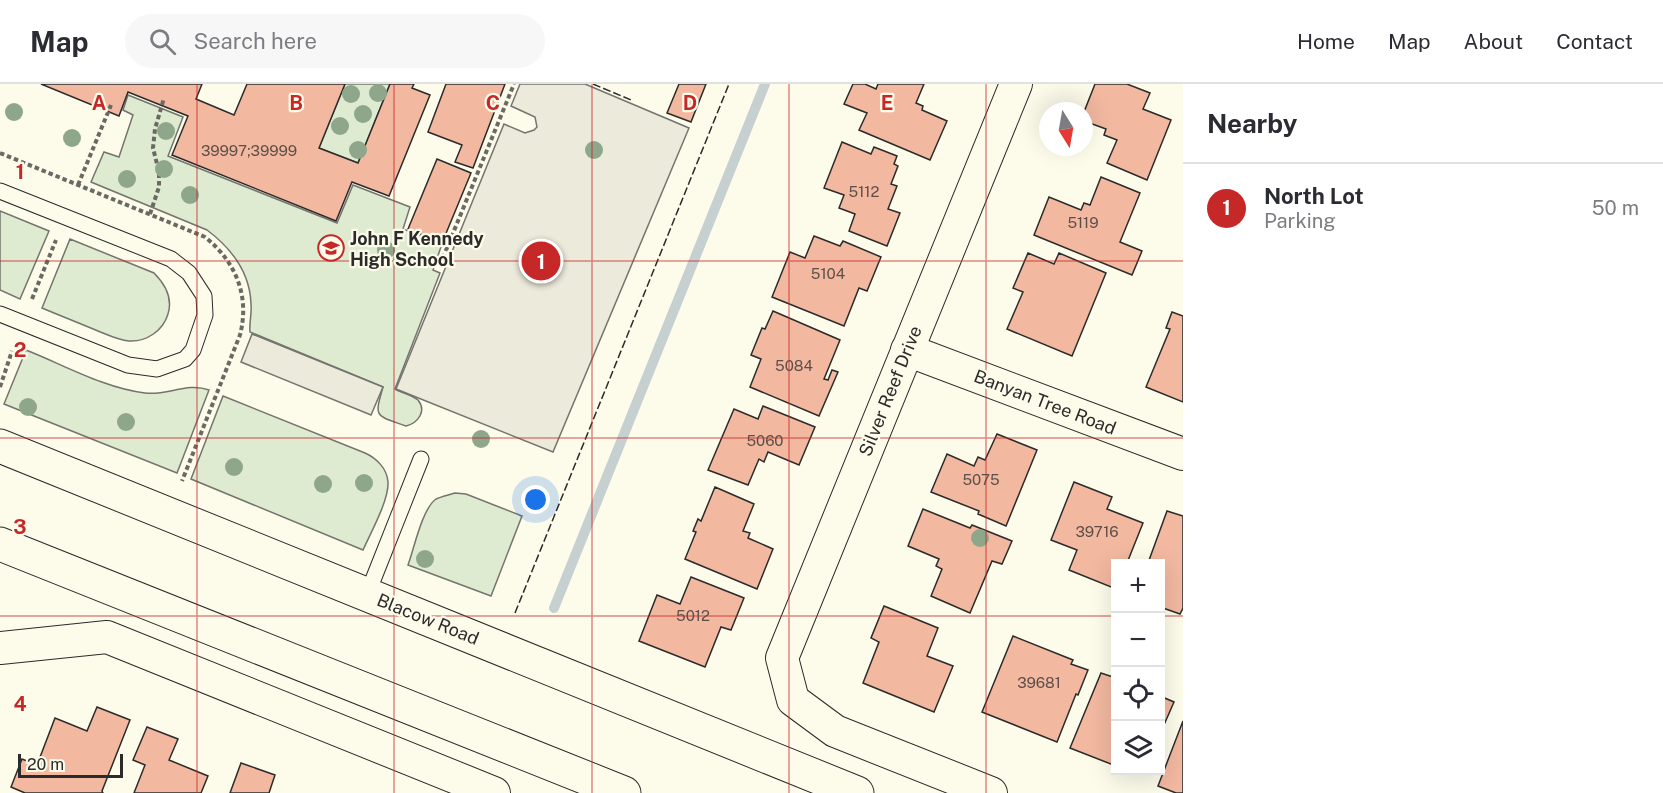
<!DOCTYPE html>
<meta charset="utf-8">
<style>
:root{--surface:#fff;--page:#f7f7f7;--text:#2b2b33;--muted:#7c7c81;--line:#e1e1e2;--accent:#c62828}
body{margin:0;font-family:"Public Sans",sans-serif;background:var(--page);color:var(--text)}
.controls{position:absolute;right:18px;bottom:18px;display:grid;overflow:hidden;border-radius:0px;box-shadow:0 6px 24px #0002}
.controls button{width:54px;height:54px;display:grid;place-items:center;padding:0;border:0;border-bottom:2px solid var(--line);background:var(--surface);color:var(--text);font:30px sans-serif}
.compass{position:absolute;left:1039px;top:18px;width:54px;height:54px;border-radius:50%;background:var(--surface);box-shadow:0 6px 24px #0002;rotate:169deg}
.scale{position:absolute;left:18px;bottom:15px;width:105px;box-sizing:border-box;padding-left:6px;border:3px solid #2b2b2b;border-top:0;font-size:16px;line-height:21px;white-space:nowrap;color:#2b2b2b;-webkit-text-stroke:4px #fdfbea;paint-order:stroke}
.you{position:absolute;left:536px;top:416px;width:21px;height:21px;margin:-15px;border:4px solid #fff;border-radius:50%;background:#1a73e8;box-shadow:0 0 0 9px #1a73e833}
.badge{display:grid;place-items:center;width:39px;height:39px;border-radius:50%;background:var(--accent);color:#fff;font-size:20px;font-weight:700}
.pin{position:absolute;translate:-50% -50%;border:3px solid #fff;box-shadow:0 2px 6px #0006}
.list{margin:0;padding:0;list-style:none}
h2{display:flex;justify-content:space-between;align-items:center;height:78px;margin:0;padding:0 24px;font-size:26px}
h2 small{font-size:20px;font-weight:400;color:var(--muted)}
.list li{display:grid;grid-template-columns:39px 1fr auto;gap:18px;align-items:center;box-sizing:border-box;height:90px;padding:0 24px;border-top:2px solid var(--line)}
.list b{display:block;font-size:22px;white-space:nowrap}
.list p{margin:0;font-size:20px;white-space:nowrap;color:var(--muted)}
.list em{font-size:20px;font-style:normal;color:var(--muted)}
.icon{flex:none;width:33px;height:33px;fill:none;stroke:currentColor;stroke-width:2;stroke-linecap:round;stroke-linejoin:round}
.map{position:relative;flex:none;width:1183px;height:709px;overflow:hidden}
header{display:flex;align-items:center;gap:36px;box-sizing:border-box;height:84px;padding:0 30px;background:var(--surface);border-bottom:2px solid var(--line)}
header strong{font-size:28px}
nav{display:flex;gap:33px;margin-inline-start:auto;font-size:21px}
.search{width:420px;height:54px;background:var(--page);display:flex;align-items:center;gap:15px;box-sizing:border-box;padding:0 21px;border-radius:33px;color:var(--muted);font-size:22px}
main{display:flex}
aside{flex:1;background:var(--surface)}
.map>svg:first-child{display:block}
.green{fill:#deebd1;stroke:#74746e;stroke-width:1.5}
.parking{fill:#eceadb;stroke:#74746e;stroke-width:1.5}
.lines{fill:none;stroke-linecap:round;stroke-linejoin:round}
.stream{stroke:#c7d0d0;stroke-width:10}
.building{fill:#f2b8a0;stroke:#2b2b2b;stroke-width:1.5}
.lane-casing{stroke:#2b2b2b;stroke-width:17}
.street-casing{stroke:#2b2b2b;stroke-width:34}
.secondary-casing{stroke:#2b2b2b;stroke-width:35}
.path{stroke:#6a6964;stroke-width:4;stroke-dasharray:4.5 3;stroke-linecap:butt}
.lane{stroke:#fdfbea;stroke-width:15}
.street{stroke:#fdfbea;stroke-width:32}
.secondary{stroke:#fdfbea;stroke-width:33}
.fence{stroke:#2b2b2b;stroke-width:1.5;stroke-dasharray:8 3;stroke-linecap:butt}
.tree{fill:#8ea78a}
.grid{fill:none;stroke:#c62828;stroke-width:1.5;stroke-opacity:0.55}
.labels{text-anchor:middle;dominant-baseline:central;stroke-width:4.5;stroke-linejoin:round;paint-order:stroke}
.number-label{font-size:15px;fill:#5d4e48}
.poi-label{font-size:18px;font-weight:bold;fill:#2b2b2b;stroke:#fdfbea;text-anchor:start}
.street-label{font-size:18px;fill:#2b2b2b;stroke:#fdfbea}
.grid-label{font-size:20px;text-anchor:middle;font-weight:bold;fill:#c62828;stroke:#fdfbea;stroke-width:4.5;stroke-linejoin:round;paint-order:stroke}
</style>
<header>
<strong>Map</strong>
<div class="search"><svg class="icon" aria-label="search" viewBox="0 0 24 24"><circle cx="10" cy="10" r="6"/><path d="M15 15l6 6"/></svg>Search here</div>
<nav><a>Home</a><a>Map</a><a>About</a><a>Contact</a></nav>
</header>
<main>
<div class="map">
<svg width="1183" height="709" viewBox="0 0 1183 709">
<rect width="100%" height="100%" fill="#fdfbea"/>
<g class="green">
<path d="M345,0H390L358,79L319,64Z"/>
<path d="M128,11L183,33L168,72L337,139L353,101L410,123L403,145L442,160L433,186L440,189L395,305C402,309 412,311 418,316C427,327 418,339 406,342C375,331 374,334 383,303L250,248C249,239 252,230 251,220C250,189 231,164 207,146L91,98L104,68L119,73L133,31L123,26Z"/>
<path d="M0,127L49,147L20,215L0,206Z"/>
<path d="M70,155L154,189C165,200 173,214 168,230C163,247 146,258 129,257C118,256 108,251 98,247C79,239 61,232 42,224Z"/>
<path d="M26,266C64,281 104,304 145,309C167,312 187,298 209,306L177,389L4,320Z"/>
<path d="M223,312L365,369C376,374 387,384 388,398C389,416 371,448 363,466L191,395Z"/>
<path d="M455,409L466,410L522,432L491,512L408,481C414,465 422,425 436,415C442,412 449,411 455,409Z"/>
</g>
<g class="parking">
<path d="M520,0H585L689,44L553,368L396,305L504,40L525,49L534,46L537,43L535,33L511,22Z"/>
<path d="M252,250L383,303L371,331L241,278Z"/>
</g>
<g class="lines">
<path class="stream" d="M554,524L765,0"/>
</g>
<g class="building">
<path d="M41,0H202L196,15L234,31L247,0H345L319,64L358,79L390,0H414L412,4L430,11L389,112L352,98L336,137L172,71L188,32L128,8L119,32Z"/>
<path d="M446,0H505L473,84L455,78L462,61L428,48Z"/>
<path d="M679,0H706L691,38L667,29Z"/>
<path d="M853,0H865L876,5L878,0H924L916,19L923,22L922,26L947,37L930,76L859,46L867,29L844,20Z"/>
<path d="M1095,0H1127L1150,9L1143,25L1171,36L1147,96L1107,79L1117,56L1104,51L1106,45L1084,37V28Z"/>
<path d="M842,58L871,70L874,63L897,72L894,80L898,82L891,100L897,102L888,125L900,129L887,162L849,147L855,130L839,124L844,111L824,104Z"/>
<path d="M437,75L471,89L442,159L408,145Z"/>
<path d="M1101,93L1140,109L1120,158L1142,167L1132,191L1034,151L1049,113L1081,126L1084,119L1090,121Z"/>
<path d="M814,152L840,162L843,157L881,173L867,207L859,204L844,242L772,213L790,168L805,174Z"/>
<path d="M1028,169L1054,180L1059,169L1106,189L1072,272L1007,245L1023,208L1013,204Z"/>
<path d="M773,227L840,256L824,295L828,296L832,286L838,288L819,332L750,303L761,275L751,271L762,244L765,245Z"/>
<path d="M1172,228L1183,232V318L1146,303L1170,245L1166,244Z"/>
<path d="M763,322L815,343L799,381L768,368L764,378L759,375L748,401L708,386L734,325L758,335Z"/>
<path d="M997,350L1037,366L1006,442L978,430L979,427L931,408L947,370L974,382L978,373L985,376Z"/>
<path d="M1074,398L1112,413L1107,425L1143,439L1127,479H1116V505L1069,486L1077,466L1051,456Z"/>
<path d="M715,403L754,420L743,447L750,449L748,454L773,465L757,505L685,475L696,448L693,447L698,435L701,437Z"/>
<path d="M923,425L970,444L972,441L1012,457L1002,480L992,477L970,529L931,512L942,485L936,482L939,475L908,462Z"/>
<path d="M1167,427L1183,432V524L1180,530L1160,523V479H1148Z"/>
<path d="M691,493L744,514L731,546L721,543L705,583L639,557L657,511L680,520Z"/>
<path d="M884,522L938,544L927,572L953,582L934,628L863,599L879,558L871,554Z"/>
<path d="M1013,552L1073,576L1071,580L1088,586L1078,611L1076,610L1057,658L982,628Z"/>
<path d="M1101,589L1116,594V662L1113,669L1116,670V682L1070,664Z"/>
<path d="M1160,612L1174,618L1160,650Z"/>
<path d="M97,623L130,636L102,707L103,709H25L11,703L22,675L37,681L55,634L87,647Z"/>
<path d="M1183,637V709H1176L1158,702Z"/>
<path d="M147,643L178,655L169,676L208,692L201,709H134L145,681L133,676Z"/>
<path d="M241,679L275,691L269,709H230Z"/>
</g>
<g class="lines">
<g class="lane-casing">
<g id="lane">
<path d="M0,107L171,175L189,189L204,212L205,231L193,266L185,275L157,285L128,281L0,230"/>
<path d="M367,511L421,375"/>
</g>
</g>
<g class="street-casing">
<g id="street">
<path d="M907,266L1183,370"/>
<path d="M0,564L107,553L494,709"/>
<path d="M991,709L835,647L793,616L782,574L1016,0"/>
</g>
</g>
<g class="secondary-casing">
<g id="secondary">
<path d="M0,362L857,709"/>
<path d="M0,460L624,709"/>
</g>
</g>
<g class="path">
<path d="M0,69L205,153C236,178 250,212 240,251L182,397"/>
<path d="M78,101L111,21"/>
<path d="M150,130L159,103V88L153,64L155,45L164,14"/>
<path d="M440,181L514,0"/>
<path d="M32,215L56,156"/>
<path d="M0,303L12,267"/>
</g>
<use href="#lane" class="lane"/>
<use href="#street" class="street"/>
<use href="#secondary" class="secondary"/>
<g class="fence">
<path d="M593,0L631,16"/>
<path d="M515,529L729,0"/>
</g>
</g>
<g class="tree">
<circle cx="378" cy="9" r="9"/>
<circle cx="351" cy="10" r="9"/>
<circle cx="14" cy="28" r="9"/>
<circle cx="363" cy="30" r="9"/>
<circle cx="340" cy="42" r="9"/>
<circle cx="166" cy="47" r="9"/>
<circle cx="72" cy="54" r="9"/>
<circle cx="358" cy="66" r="9"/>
<circle cx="594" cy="66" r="9"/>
<circle cx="164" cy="85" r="9"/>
<circle cx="127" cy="95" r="9"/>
<circle cx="190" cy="111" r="9"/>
<circle cx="386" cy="166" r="9"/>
<circle cx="28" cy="323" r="9"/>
<circle cx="126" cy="338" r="9"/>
<circle cx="481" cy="355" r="9"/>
<circle cx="234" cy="383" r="9"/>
<circle cx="364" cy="399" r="9"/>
<circle cx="323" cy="400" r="9"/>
<circle cx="980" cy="454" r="9"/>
<circle cx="425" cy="475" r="9"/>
</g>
<path class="grid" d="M197,0V709M394,0V709M592,0V709M789,0V709M986,0V709M0,177H1183M0,354H1183M0,532H1116M1160,532H1183"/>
<defs>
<g id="school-ring" transform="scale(1.35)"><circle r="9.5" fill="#fdfbea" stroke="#c62828" stroke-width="1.5"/><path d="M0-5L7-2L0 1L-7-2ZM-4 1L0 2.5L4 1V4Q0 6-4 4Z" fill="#c62828"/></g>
</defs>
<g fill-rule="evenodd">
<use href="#school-ring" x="331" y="164"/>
</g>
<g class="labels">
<g class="number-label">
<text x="249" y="66">39997;39999</text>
<text x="864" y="107">5112</text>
<text x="1083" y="138">5119</text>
<text x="828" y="189">5104</text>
<text x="794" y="281">5084</text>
<text x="765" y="356">5060</text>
<text x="981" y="395">5075</text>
<text x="1097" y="447">39716</text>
<text x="693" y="531">5012</text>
<text x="1039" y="598">39681</text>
</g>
<g class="poi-label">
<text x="350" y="154">John F Kennedy<tspan x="350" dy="21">High School</tspan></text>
</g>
<g class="street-label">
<text transform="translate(890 307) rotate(-68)">Silver Reef Drive</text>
<text transform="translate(1045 318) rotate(21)">Banyan Tree Road</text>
<text transform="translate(428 535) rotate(22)">Blacow Road</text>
</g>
</g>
<g class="grid-label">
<text x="99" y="26">A</text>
<text x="296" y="26">B</text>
<text x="493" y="26">C</text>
<text x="690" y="26">D</text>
<text x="887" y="26">E</text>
<text x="20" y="95">1</text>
<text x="20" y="273">2</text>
<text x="20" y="450">3</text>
<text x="20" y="627">4</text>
</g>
</svg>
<div class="controls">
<button>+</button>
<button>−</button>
<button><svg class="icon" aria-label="locate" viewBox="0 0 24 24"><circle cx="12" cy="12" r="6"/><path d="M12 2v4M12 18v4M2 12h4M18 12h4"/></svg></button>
<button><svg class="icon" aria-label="layers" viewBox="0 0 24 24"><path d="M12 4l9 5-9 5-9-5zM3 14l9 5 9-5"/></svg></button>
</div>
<svg class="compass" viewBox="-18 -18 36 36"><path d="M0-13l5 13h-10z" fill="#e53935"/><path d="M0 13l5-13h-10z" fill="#7c7c81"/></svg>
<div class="scale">20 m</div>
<div class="you"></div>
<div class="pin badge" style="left:541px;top:177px">1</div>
</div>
<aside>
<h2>Nearby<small></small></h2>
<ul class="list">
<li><span class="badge">1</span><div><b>North Lot</b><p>Parking</p></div><em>50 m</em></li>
</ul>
</aside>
</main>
